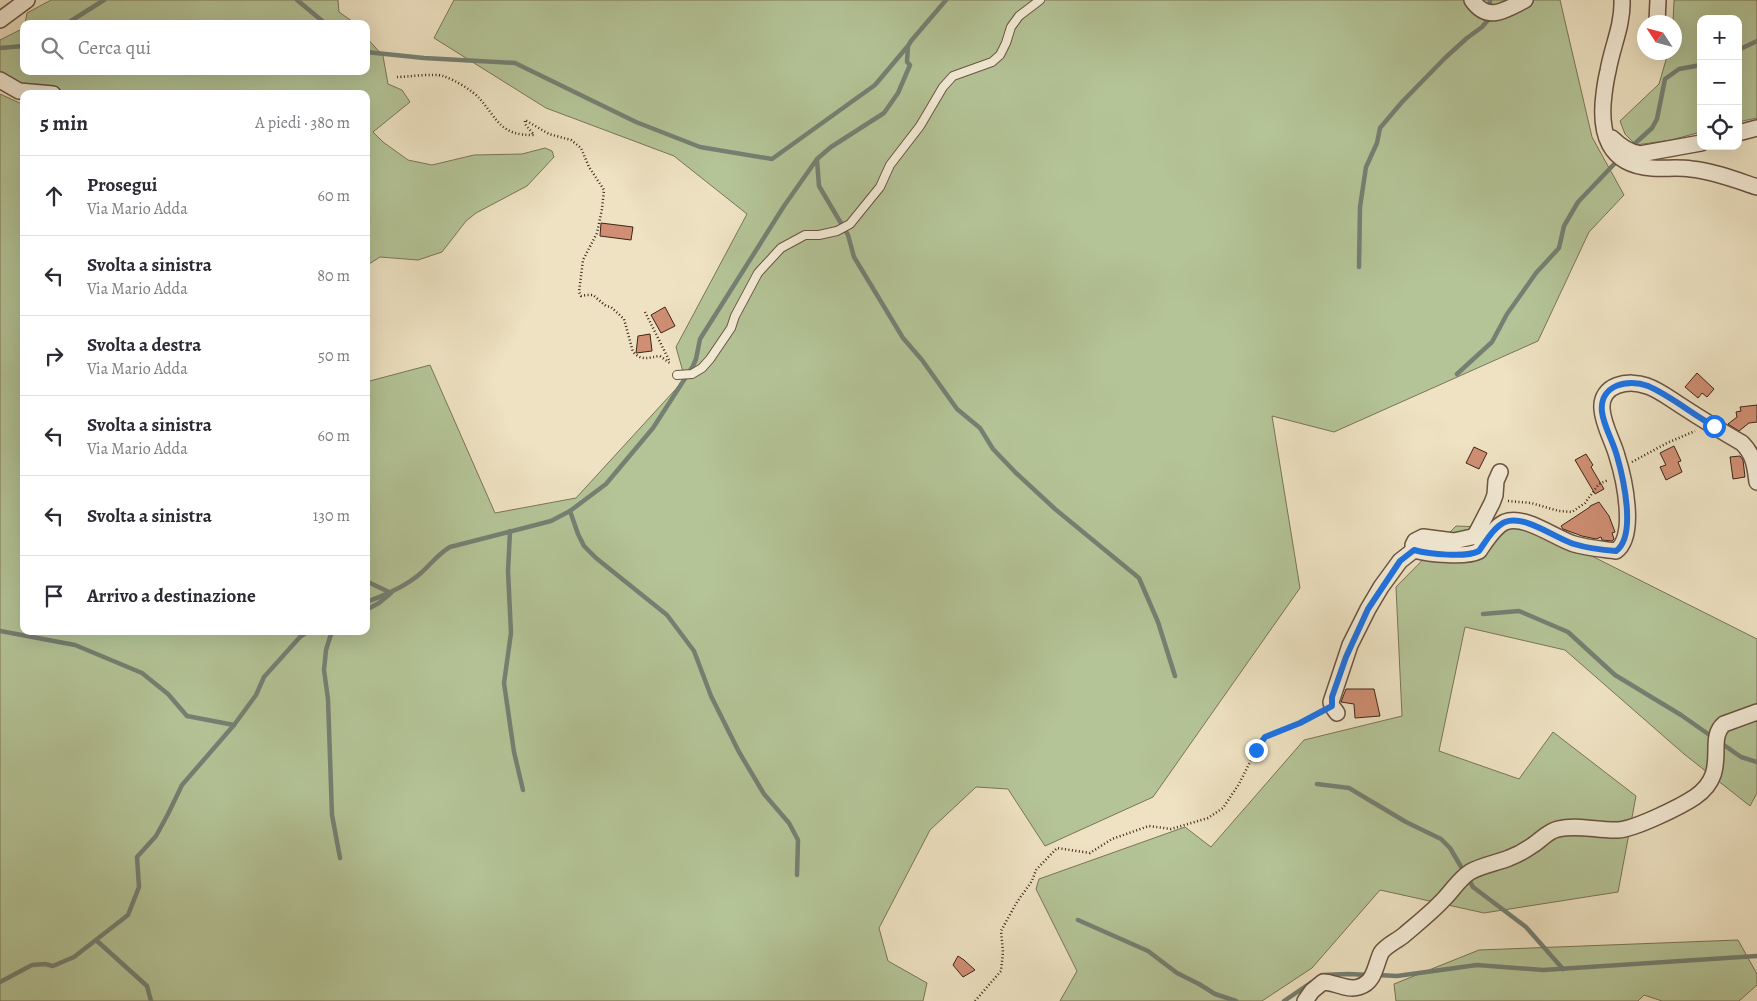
<!DOCTYPE html>
<html lang="it">
<meta charset="utf-8">
<style>
:root{--surface:#fff;--page:#f7f7f7;--text:#2b2b33;--muted:#7c7c81;--line:#e1e1e2}
body{margin:0;font-family:Alegreya,serif;background:var(--page);color:var(--text)}
.controls{position:absolute;right:15px;top:15px;display:grid;overflow:hidden;border-radius:10px;box-shadow:0 5px 20px #0002}
.controls button{width:45px;height:45px;display:grid;place-items:center;padding:0;border:0;border-bottom:1px solid var(--line);background:var(--surface);color:var(--text);font:25px sans-serif}
.compass{position:absolute;left:1637px;top:15px;width:45px;height:45px;border-radius:50%;background:var(--surface);box-shadow:0 5px 20px #0002;rotate:306deg}
.stop{position:absolute;width:15px;height:15px;margin:-11px;border:4px solid #1a73e8;border-radius:50%;background:#fff}
.stop.end{background:#1a73e8;border-color:#fff;box-shadow:0 1px 5px #0008}
.list{margin:0;padding:0;list-style:none}
h2{display:flex;justify-content:space-between;align-items:center;height:65px;margin:0;padding:0 20px;font-size:21px}
h2 small{font-size:16px;font-weight:400;color:var(--muted)}
.list li{display:grid;grid-template-columns:32px 1fr auto;gap:15px;align-items:center;box-sizing:border-box;height:80px;padding:0 20px;border-top:1px solid var(--line)}
.list b{display:block;font-size:19px;white-space:nowrap}
.list p{margin:0;font-size:16px;white-space:nowrap;color:var(--muted)}
.list em{font-size:16px;font-style:normal;color:var(--muted)}
.icon{flex:none;width:28px;height:28px;fill:none;stroke:currentColor;stroke-width:2;stroke-linecap:round;stroke-linejoin:round}
.map{position:relative;flex:none;width:1757px;height:1001px;overflow:hidden}
.search{position:absolute;background:var(--surface);box-shadow:0 5px 20px #0002;left:20px;top:20px;width:350px;height:55px;display:flex;align-items:center;gap:12px;box-sizing:border-box;padding:0 18px;border-radius:10px;color:var(--muted);font-size:19px}
.panel{position:absolute;background:var(--surface);box-shadow:0 5px 20px #0002;left:20px;top:90px;width:350px;height:545px;border-radius:10px}
.map>svg:first-child{display:block}
.green{fill:#b4c497;stroke:#7a7457}
.lines{fill:none;stroke-linecap:round;stroke-linejoin:round}
.stream{stroke:#758073;stroke-width:4.5}
.building{fill:#d08f74;stroke:#3f2417}
.service-casing{stroke:#6b5442;stroke-width:10}
.minor-casing{stroke:#6b5442;stroke-width:18}
.path{stroke:#3f2417;stroke-width:2.5;stroke-dasharray:1 2.5;stroke-linecap:butt}
.service{stroke:#f4ecd7;stroke-width:8}
.minor{stroke:#f4ecd7;stroke-width:15}
.route{stroke:#1a73e8;stroke-width:6}
</style>
<div class="map">
<svg width="1757" height="1001" viewBox="0 0 1757 1001">
<rect width="100%" height="100%" fill="#eee2c2"/>
<filter id="stains"><feTurbulence type="fractalNoise" baseFrequency=".004" numOctaves="4"/><feColorMatrix values="0 0 0 0 .2 0 0 0 0 .09 0 0 0 0 .02 0 0 0 .5 -.17"/></filter>
<radialGradient id="worn" r=".72"><stop offset=".6" stop-color="#630" stop-opacity="0"/><stop offset="1" stop-color="#630" stop-opacity=".3"/></radialGradient>
<g class="green">
<path d="M51,0H338L339,12L356,24H25L27,13Z"/>
<path d="M454,0H1560L1592,137L1624,195L1589,232L1538,341L1334,432L1272,416L1300,588L1153,797L1045,846L1008,789L976,787L930,830L879,928L888,961L927,983L923,1001H0V94L24,105V631H366V382L430,365L495,513L576,498L685,379L676,347L747,214L674,156L546,108L434,38Z"/>
<path d="M1674,0H1757V118L1738,122V19H1701V132L1671,140L1636,145L1625,134L1620,121L1659,84L1668,53L1674,52V22H1673Z"/>
<path d="M24,28V71H366V37L383,56L388,84L402,90L410,102L373,132L383,142L408,160L432,165L474,155L522,154L545,148L552,151L554,157L527,186L476,213L466,221L442,252L418,260L380,257L369,264L366,272V94H70L9,81L0,71V40Z"/>
<path d="M1456,526L1538,529L1757,639V793L1750,806L1684,754L1565,650L1465,627L1439,751L1519,779L1553,732L1636,796L1618,892L1484,913L1380,890L1312,968L1262,1001H1060L1077,971L1036,889L1039,879L1185,827L1211,847L1304,740L1402,716L1396,587Z"/>
<path d="M1738,940L1757,974V985L1739,1001H1662L1644,995L1638,1001H1396L1394,984L1479,950Z"/>
</g>
<g class="lines">
<g class="stream">
<path d="M297,0L326,24"/>
<path d="M66,24L104,0"/>
<path d="M0,48L24,46"/>
<path d="M1738,50L1757,41"/>
<path d="M366,52L424,58L515,63L636,122L700,147L772,159L875,85L907,47"/>
<path d="M1630,148L1652,128L1657,119L1665,79L1679,69L1701,65"/>
<path d="M817,160L819,186L848,235L854,257L903,338L922,360L957,409L980,428L993,449L1016,473L1055,509L1139,578L1158,622L1175,676"/>
<path d="M1359,267L1360,207L1366,167L1377,143L1380,128L1402,102L1445,58L1467,38L1482,27L1489,19L1490,0"/>
<path d="M1457,374L1492,342L1507,314L1522,293L1536,273L1559,248L1564,226L1578,202L1619,159"/>
<path d="M570,511L578,534L584,546L596,558L667,615L694,651L711,696L739,752L764,794L789,823L798,840L797,875"/>
<path d="M510,531L508,571L511,633L504,683L514,752L523,790"/>
<path d="M366,581L391,593L379,603L366,610"/>
<path d="M366,602C386,595 405,587 421,573C431,564 438,554 450,547L551,521L570,511L606,484L653,428L693,366L696,359L700,339L784,206L817,159L831,147L884,113L898,93L910,65L907,62L908,46L911,41L946,0"/>
<path d="M1483,614L1519,611L1568,632L1615,675L1681,715L1741,757L1757,762"/>
<path d="M0,631L75,645L142,673L168,694L187,716L234,725"/>
<path d="M332,631L326,650L324,670L328,699L332,815L340,858"/>
<path d="M1317,784L1349,788L1406,822L1441,839L1450,848L1473,887L1526,927L1563,969"/>
<path d="M1078,920L1148,951L1177,973L1199,984L1215,994L1236,1001"/>
<path d="M96,940L147,986L151,1001"/>
<path d="M1322,975L1349,974L1369,975"/>
<path d="M1377,975L1397,976L1477,965L1543,970L1757,956"/>
<path d="M0,982L32,965L45,964L53,966L74,957L128,915L139,887L137,857L156,836L168,814L182,785L234,725L256,695L264,677L300,637L309,631"/>
<path d="M1284,1001L1312,982"/>
</g>
</g>
<g class="building">
<path d="M601,223L633,227L631,240L600,236Z"/>
<path d="M665,307L675,326L661,333L651,315Z"/>
<path d="M650,334L652,351L636,353L638,336Z"/>
<path d="M1697,373L1714,389L1707,397L1702,393L1698,398L1685,387Z"/>
<path d="M1757,405V422L1749,423L1739,431L1728,424L1737,417L1736,412L1741,411L1740,407Z"/>
<path d="M1674,446L1681,461L1678,462L1682,472L1666,480L1660,467L1666,465L1660,453Z"/>
<path d="M1474,447L1487,453L1479,469L1466,463Z"/>
<path d="M1586,454L1593,465L1591,467L1604,489L1595,494L1575,460Z"/>
<path d="M1740,456L1743,460L1745,477L1733,479L1730,457Z"/>
<path d="M1599,502L1609,516L1615,532L1612,533L1614,539L1612,541L1602,540L1601,537L1596,539L1582,536L1563,529L1561,526L1590,507V506Z"/>
<path d="M1346,689H1374L1380,716L1355,718L1354,704L1341,702Z"/>
<path d="M958,956L964,960L975,970L963,977L953,965Z"/>
</g>
<g class="lines">
<g class="service-casing">
<path id="service" d="M677,375L692,374L702,368L710,359L731,328L735,316L758,273L781,248L805,235H819L837,231L850,224L880,187L890,165L920,126L943,87L953,76L992,62L1000,55L1006,43L1011,27L1019,16L1040,0"/>
</g>
<g class="minor-casing">
<g id="minor">
<path d="M1472,0C1488,23 1505,10 1525,0"/>
<path d="M1622,0C1623,25 1612,47 1608,71C1606,79 1605,86 1604,94C1599,133 1608,165 1652,168C1665,169 1678,167 1691,169C1713,171 1736,180 1757,187"/>
<path d="M0,20L27,0"/>
<path d="M1657,22L1658,0"/>
<path d="M0,80L19,91L53,94"/>
<path d="M1738,133L1757,128"/>
<path d="M1612,138C1620,146 1629,152 1640,154L1701,143"/>
<path d="M1500,472L1496,481L1495,495L1492,503L1476,534L1472,537L1454,541L1423,537L1415,541L1413,545L1414,550C1429,554 1466,558 1479,551C1486,541 1494,527 1505,522C1524,514 1555,538 1574,544C1587,548 1602,549 1616,551C1637,536 1624,478 1617,456C1613,441 1603,425 1602,409C1600,384 1629,379 1647,386C1659,390 1669,398 1680,405C1700,418 1721,431 1742,443C1754,455 1755,466 1757,482"/>
<path d="M1337,713L1332,706L1331,702L1350,645L1368,609L1381,587L1400,561L1414,550"/>
<path d="M1305,1001L1312,991L1323,982C1335,982 1347,991 1359,987C1375,982 1375,966 1381,953C1386,945 1397,941 1404,935C1418,923 1432,912 1444,899C1453,890 1459,879 1470,872C1482,865 1497,863 1509,858C1517,855 1526,850 1533,845C1541,840 1548,831 1558,829C1578,824 1598,831 1618,830C1635,829 1680,807 1695,797C1731,772 1705,740 1724,724L1757,712"/>
</g>
</g>
<g class="path">
<path d="M397,77C408,77 434,73 443,76C455,80 472,90 480,99C498,120 501,136 534,135L525,124V120L549,134L571,140L581,148L589,167L604,190L602,209L597,233L583,260L579,292L581,296L587,295H593L606,306L611,307L624,319L633,352C643,362 649,357 660,356L671,364"/>
<path d="M645,312L670,362"/>
<path d="M1632,462L1667,443L1695,431"/>
<path d="M1508,501L1531,503L1559,511L1572,512L1585,503L1599,484L1608,480"/>
<path d="M975,1001L1001,971L1003,952L1001,931L1007,920L1017,902L1032,881L1036,870L1057,848L1090,853L1112,839L1149,826L1171,829L1208,818L1223,808L1239,784L1256,750L1265,737L1300,723L1320,713"/>
</g>
<use href="#service" class="service"/>
<use href="#minor" class="minor"/>
</g>
<g class="lines">
<path class="route" d="M1256,750L1265,737L1300,723L1332,706V697L1346,657L1368,609L1400,561L1414,550C1429,554 1466,558 1479,551C1486,541 1494,527 1505,522C1524,514 1555,538 1574,544C1587,548 1602,550 1616,551C1637,536 1623,477 1617,456C1613,441 1604,427 1602,412C1599,385 1628,378 1648,386C1671,396 1692,414 1714,426"/>
</g>
<rect width="100%" height="100%" filter="url(#stains)"/>
<rect width="100%" height="100%" fill="url(#worn)"/>
</svg>
<div class="controls">
<button>+</button>
<button>−</button>
<button><svg class="icon" aria-label="locate" viewBox="0 0 24 24"><circle cx="12" cy="12" r="6"/><path d="M12 2v4M12 18v4M2 12h4M18 12h4"/></svg></button>
</div>
<svg class="compass" viewBox="-18 -18 36 36"><path d="M0-13l5 13h-10z" fill="#e53935"/><path d="M0 13l5-13h-10z" fill="#7c7c81"/></svg>
<div class="stop" style="left:1714px;top:426px"></div>
<div class="stop end" style="left:1256px;top:750px"></div>
<div class="search"><svg class="icon" aria-label="search" viewBox="0 0 24 24"><circle cx="10" cy="10" r="6"/><path d="M15 15l6 6"/></svg>Cerca qui</div>
<section class="panel">
<h2>5 min<small>A piedi · 380 m</small></h2>
<ul class="list">
<li><svg class="icon" aria-label="ahead" viewBox="0 0 24 24"><path d="M12 20V5M6 11l6-6 6 6"/></svg><div><b>Prosegui</b><p>Via Mario Adda</p></div><em>60 m</em></li>
<li><svg class="icon" aria-label="left" viewBox="0 0 24 24"><path d="M17 20v-9H6M10 6l-5 5 5 5"/></svg><div><b>Svolta a sinistra</b><p>Via Mario Adda</p></div><em>80 m</em></li>
<li><svg class="icon" aria-label="right" viewBox="0 0 24 24"><path d="M7 20v-9h11M14 6l5 5-5 5"/></svg><div><b>Svolta a destra</b><p>Via Mario Adda</p></div><em>50 m</em></li>
<li><svg class="icon" aria-label="left" viewBox="0 0 24 24"><path d="M17 20v-9H6M10 6l-5 5 5 5"/></svg><div><b>Svolta a sinistra</b><p>Via Mario Adda</p></div><em>60 m</em></li>
<li><svg class="icon" aria-label="left" viewBox="0 0 24 24"><path d="M17 20v-9H6M10 6l-5 5 5 5"/></svg><div><b>Svolta a sinistra</b></div><em>130 m</em></li>
<li><svg class="icon" aria-label="arrive" viewBox="0 0 24 24"><path d="M6 21V4h12l-3 4 3 4H6"/></svg><div><b>Arrivo a destinazione</b></div></li>
</ul>
</section>
</div>
